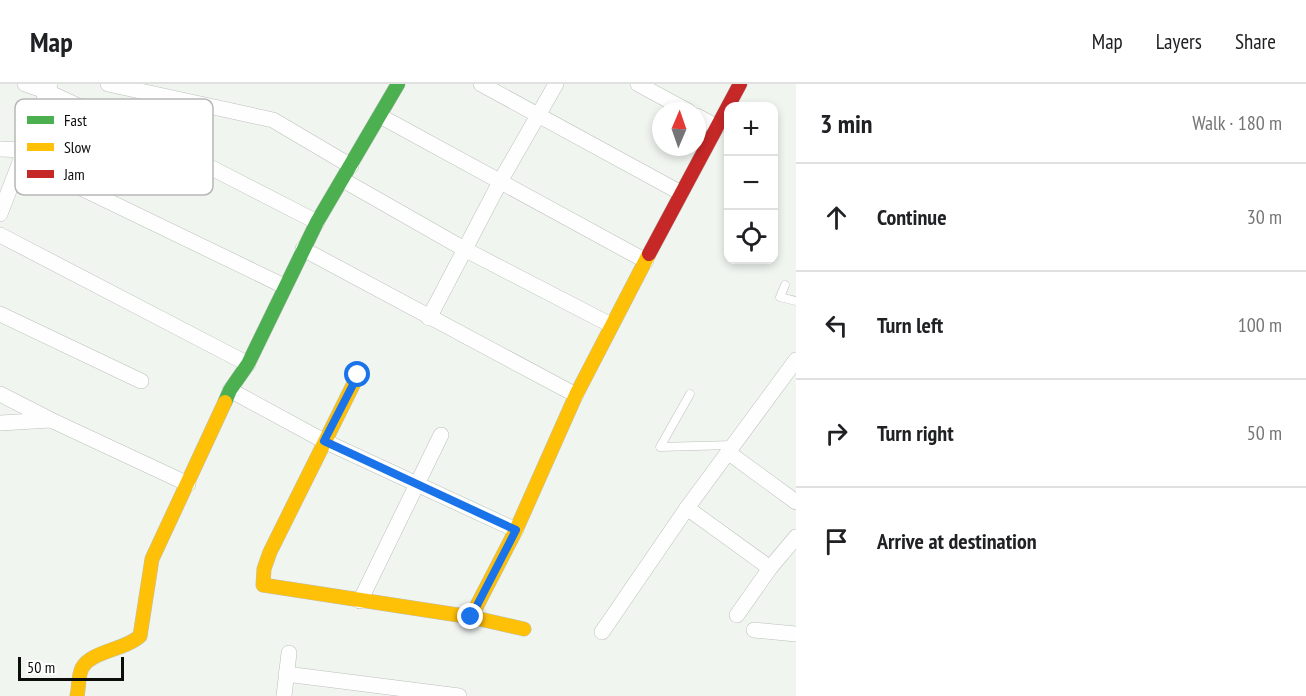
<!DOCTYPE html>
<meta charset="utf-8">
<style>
:root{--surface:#fff;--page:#f6f6f6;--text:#202124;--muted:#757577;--line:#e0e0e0}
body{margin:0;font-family:"PT Sans Narrow",sans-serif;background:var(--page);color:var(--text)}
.controls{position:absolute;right:18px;top:18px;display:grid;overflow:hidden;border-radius:12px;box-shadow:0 3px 9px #0003}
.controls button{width:54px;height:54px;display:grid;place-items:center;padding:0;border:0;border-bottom:2px solid var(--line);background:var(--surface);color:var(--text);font:30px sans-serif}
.compass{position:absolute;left:652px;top:18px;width:54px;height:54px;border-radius:50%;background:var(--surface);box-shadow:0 3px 9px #0003;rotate:2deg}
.scale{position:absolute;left:18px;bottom:15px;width:106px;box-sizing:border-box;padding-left:6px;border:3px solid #0b0d0a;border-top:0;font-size:16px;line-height:21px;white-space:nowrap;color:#0b0d0a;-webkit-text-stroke:4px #fff;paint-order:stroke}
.stop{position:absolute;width:18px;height:18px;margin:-14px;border:4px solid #1a73e8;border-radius:50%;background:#fff}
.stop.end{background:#1a73e8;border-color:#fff;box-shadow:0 2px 6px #0008}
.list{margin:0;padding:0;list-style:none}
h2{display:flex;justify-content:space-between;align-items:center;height:78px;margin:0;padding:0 24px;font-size:26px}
h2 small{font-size:20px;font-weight:400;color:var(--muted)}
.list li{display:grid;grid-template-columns:39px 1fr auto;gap:18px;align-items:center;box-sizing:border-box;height:108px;padding:0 24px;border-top:2px solid var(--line)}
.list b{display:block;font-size:22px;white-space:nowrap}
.list em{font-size:20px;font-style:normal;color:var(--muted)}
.icon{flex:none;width:33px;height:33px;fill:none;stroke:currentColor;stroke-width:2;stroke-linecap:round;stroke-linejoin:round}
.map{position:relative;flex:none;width:796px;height:612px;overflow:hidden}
header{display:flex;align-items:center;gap:36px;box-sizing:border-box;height:84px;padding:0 30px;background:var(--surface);border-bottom:2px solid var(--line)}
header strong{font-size:28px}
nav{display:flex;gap:33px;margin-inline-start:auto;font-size:21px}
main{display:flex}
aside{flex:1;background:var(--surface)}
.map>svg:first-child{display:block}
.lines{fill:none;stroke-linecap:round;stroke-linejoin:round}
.lane-casing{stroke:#bcc0bc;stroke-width:9}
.street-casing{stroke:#bcc0bc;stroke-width:16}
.fast-casing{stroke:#bcc0bc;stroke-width:15}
.slow-casing{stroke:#bcc0bc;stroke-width:15}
.jam-casing{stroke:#bcc0bc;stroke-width:15}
.lane{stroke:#fdfefd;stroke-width:8}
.street{stroke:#fdfefd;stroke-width:15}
.fast{stroke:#4caf50;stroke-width:14}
.slow{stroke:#ffc107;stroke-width:14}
.jam{stroke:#c62828;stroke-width:14}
.route{stroke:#1a73e8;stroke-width:8}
.key{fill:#fff;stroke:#b6b6b6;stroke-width:1.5}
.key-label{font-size:16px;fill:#0b0d0a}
</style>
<header>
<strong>Map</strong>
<nav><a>Map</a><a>Layers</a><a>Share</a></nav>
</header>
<main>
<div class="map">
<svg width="796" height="612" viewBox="0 0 796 612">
<rect width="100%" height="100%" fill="#f0f5f0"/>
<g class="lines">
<g class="lane-casing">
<g id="lane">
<path d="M785,201L780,213L796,217"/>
<path d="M690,310L660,363L732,361"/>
</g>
</g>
<g class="street-casing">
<g id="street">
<path d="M25,0L48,8L198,77L317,138"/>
<path d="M108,0L273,36L351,82"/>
<path d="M481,0L681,109"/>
<path d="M638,0L688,27"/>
<path d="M380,32L646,177"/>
<path d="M697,32L717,43"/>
<path d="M0,65L23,66"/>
<path d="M21,75L284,202"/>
<path d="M343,96L466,166L611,241"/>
<path d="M0,130L50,0"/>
<path d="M0,151L248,280"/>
<path d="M303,165L576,311"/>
<path d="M0,230L141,297"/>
<path d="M429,234L501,96L556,0"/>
<path d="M230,306L324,357L516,446"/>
<path d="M0,310L51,336L188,400"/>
<path d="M0,339L51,336"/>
<path d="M729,369L796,418"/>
<path d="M687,424L770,484"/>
<path d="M360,517L441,351"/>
<path d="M737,531L770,484L796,453"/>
<path d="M754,546L796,550"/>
<path d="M602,548L687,424L796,276"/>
<path d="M286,590L459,612"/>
<path d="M284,612L289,569"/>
</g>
</g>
<g class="fast-casing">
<path id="fast" d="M225,318L230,306L248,280L317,138L398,0"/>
</g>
<g class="slow-casing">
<g id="slow">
<path d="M358,291L270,468L264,485L263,501L471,533L524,545"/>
<path d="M471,533L516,446L576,311L649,170"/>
<path d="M77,612C79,603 78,592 82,584C91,567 125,566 140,552L152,475L225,318"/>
</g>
</g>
<g class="jam-casing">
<path id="jam" d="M649,170L740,0"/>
</g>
<use href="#lane" class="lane"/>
<use href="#street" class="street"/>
<use href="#fast" class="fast"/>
<use href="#slow" class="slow"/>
<use href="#jam" class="jam"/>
</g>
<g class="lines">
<path class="route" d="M358,291L324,357L516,446L471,533"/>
</g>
<rect x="15" y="15" width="198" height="96" rx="9" class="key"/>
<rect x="27" y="32" width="27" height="8" fill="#4caf50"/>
<rect x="27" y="59" width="27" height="8" fill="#ffc107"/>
<rect x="27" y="86" width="27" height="8" fill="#c62828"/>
<g class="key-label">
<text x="64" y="42">Fast</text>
<text x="64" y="69">Slow</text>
<text x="64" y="96">Jam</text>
</g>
</svg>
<div class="controls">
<button>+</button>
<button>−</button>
<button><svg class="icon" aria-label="locate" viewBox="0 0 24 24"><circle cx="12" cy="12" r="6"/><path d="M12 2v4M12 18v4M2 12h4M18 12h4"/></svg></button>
</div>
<svg class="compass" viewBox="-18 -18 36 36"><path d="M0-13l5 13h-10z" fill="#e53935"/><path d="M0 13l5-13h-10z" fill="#757577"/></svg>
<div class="scale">50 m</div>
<div class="stop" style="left:358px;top:291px"></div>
<div class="stop end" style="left:471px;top:533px"></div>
</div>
<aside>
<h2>3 min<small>Walk · 180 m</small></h2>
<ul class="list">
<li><svg class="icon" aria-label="ahead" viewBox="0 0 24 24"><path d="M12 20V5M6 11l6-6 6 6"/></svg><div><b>Continue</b></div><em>30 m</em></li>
<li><svg class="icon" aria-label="left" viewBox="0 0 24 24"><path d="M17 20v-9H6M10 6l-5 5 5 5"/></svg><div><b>Turn left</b></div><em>100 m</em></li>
<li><svg class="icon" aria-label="right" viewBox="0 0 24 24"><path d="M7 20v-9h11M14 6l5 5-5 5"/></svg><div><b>Turn right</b></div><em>50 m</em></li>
<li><svg class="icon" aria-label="arrive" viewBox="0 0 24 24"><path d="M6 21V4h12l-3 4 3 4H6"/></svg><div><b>Arrive at destination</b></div></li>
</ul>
</aside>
</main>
